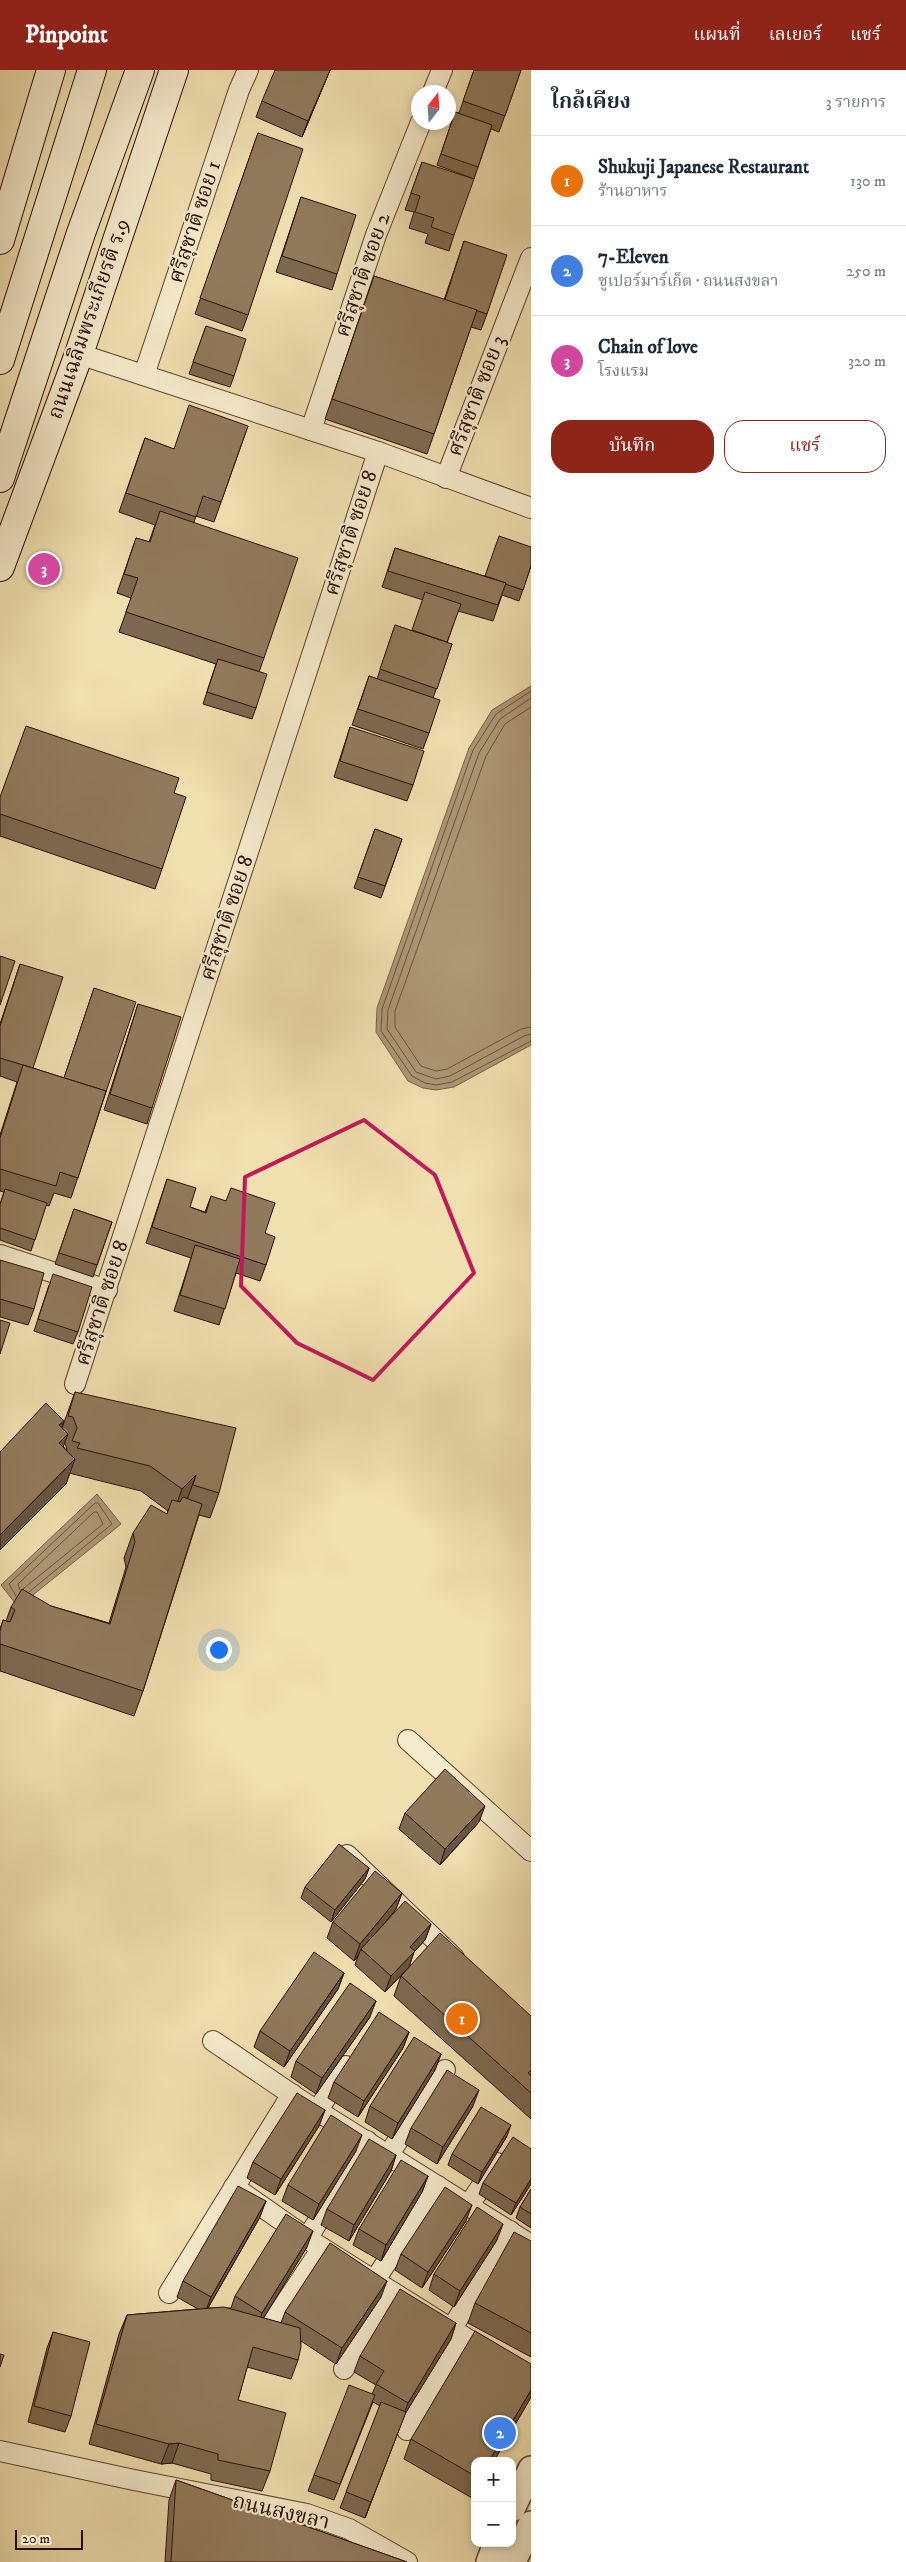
<!DOCTYPE html>
<html lang="th">
<meta charset="utf-8">
<style>
:root{--surface:#fff;--page:#f6f6f7;--text:#1f2937;--muted:#747a83;--line:#e0e1e3;--accent:#8f2418}
body{margin:0;font-family:"IM FELL DW Pica","Noto Serif Thai",serif;background:var(--page);color:var(--text)}
.controls{position:absolute;right:15px;bottom:15px;display:grid;overflow:hidden;border-radius:10px;box-shadow:0 2px 8px #0003}
.controls button{width:45px;height:45px;display:grid;place-items:center;padding:0;border:0;border-bottom:1px solid var(--line);background:var(--surface);color:var(--text);font:25px sans-serif}
.compass{position:absolute;left:411px;top:15px;width:45px;height:45px;border-radius:50%;background:var(--surface);box-shadow:0 2px 8px #0003;rotate:17deg}
.scale{position:absolute;left:15px;bottom:12px;width:68px;box-sizing:border-box;padding-left:5px;border:2px solid #2a0c03;border-top:0;font-size:14px;line-height:18px;white-space:nowrap;color:#2a0c03;-webkit-text-stroke:4px #f5eacb;paint-order:stroke}
.you{position:absolute;left:218px;top:1579px;width:18px;height:18px;margin:-12px;border:4px solid #fff;border-radius:50%;background:#1a73e8;box-shadow:0 0 0 8px #1a73e833}
.badge{display:grid;place-items:center;width:32px;height:32px;border-radius:50%;background:var(--accent);color:#fff;font-size:16px;font-weight:700}
.pin{position:absolute;translate:-50% -50%;border:2px solid #fff;box-shadow:0 1px 5px #0006}
.list{margin:0;padding:0;list-style:none}
h2{display:flex;justify-content:space-between;align-items:center;height:65px;margin:0;padding:0 20px;font-size:21px}
h2 small{font-size:16px;font-weight:400;color:var(--muted)}
.list li{display:grid;grid-template-columns:32px 1fr auto;gap:15px;align-items:center;box-sizing:border-box;height:90px;padding:0 20px;border-top:1px solid var(--line)}
.list b{display:block;font-size:19px;white-space:nowrap}
.list p{margin:0;font-size:16px;white-space:nowrap;color:var(--muted)}
.list em{font-size:16px;font-style:normal;color:var(--muted)}
.actions{display:flex;gap:10px;padding:15px 20px}
.actions a{flex:1;padding:11px 0;border:1px solid var(--accent);border-radius:20px;text-align:center;font-size:18px;color:var(--accent)}
.actions .main{background:var(--accent);color:#fff}
.map{position:relative;flex:none;width:531px;height:2492px;overflow:hidden}
header{display:flex;align-items:center;gap:30px;box-sizing:border-box;height:70px;padding:0 25px;background:var(--accent);color:#fff}
header strong{font-size:24px}
nav{display:flex;gap:28px;margin-inline-start:auto;font-size:18px}
main{display:flex}
aside{flex:1;background:var(--surface)}
.map>svg:first-child{display:block}
.water{fill:#ad9775;stroke:#795f47}
.lines{fill:none;stroke-linecap:round;stroke-linejoin:round}
.shore{stroke:#6c523c;stroke-width:1}
.minor-casing{stroke:#5c412e;stroke-width:22}
.tertiary-casing{stroke:#5c412e;stroke-width:28}
.secondary-casing{stroke:#2a0c03;stroke-width:30}
.minor{stroke:#f5eacb;stroke-width:20}
.tertiary{stroke:#f5eacb;stroke-width:25}
.secondary{stroke:#f5eacb;stroke-width:28}
.wall{fill:#7d694f;stroke:#2a0c03;fill-rule:evenodd}
.shaded-wall{fill:#665540;stroke:#2a0c03}
.building{fill:#917a5c;stroke:#2a0c03}
.marked{fill:none;stroke:#c2185b;stroke-width:4;stroke-linejoin:round}
.labels{text-anchor:middle;dominant-baseline:central;stroke-width:4.5;stroke-linejoin:round;paint-order:stroke}
.street-label{font-size:21px;fill:#2a0c03;stroke:#f5eacb}
</style>
<header>
<strong>Pinpoint</strong>
<nav><a>แผนที่</a><a>เลเยอร์</a><a>แชร์</a></nav>
</header>
<main>
<div class="map">
<svg width="531" height="2492" viewBox="0 0 531 2492">
<rect width="100%" height="100%" fill="#f0dfaf"/>
<filter id="stains"><feTurbulence type="fractalNoise" baseFrequency=".004" numOctaves="4"/><feColorMatrix values="0 0 0 0 .2 0 0 0 0 .09 0 0 0 0 .02 0 0 0 .5 -.17"/></filter>
<radialGradient id="worn" r=".72"><stop offset=".6" stop-color="#630" stop-opacity="0"/><stop offset="1" stop-color="#630" stop-opacity=".3"/></radialGradient>
<g class="water">
<path d="M531,616V975L454,1017L436,1020L423,1018L408,1011L376,962L377,938L469,678L492,640Z"/>
<path d="M97,1424L121,1454L18,1537L1,1515Z"/>
</g>
<g class="lines">
<g class="shore">
<path d="M531,621L496,644L473,680L382,939L381,961L412,1006L425,1013L436,1015L452,1012L531,971"/>
<path d="M531,628L500,649L479,683L388,940L387,959L416,1002L436,1009L450,1006L524,966L531,964"/>
<path d="M531,637L505,654L486,686L395,941V957L421,996L436,1001L447,999L521,959L531,957"/>
<path d="M20,1520L18,1514L94,1442H97L103,1454L23,1519"/>
<path d="M16,1526L9,1514L95,1433H98L112,1454L29,1522"/>
</g>
<g class="minor-casing">
<g id="minor">
<path d="M433,22L442,0"/>
<path d="M79,284L378,382L531,438"/>
<path d="M144,305L239,20L248,0"/>
<path d="M311,360L376,165L421,52"/>
<path d="M446,408L531,188"/>
<path d="M0,1185L107,1220"/>
<path d="M75,1314L378,382"/>
<path d="M408,1670L531,1781"/>
<path d="M347,1785L454,1888"/>
<path d="M213,1971L300,2030L531,2175"/>
<path d="M318,2040L346,1996"/>
<path d="M389,2084L445,2000"/>
<path d="M234,2117L314,2173L531,2309"/>
<path d="M469,2135L497,2093"/>
<path d="M307,2169L367,2071"/>
<path d="M374,2211L438,2116"/>
<path d="M169,2223L292,2024"/>
<path d="M271,2255L322,2178"/>
<path d="M451,2260L510,2161"/>
<path d="M344,2299L392,2222"/>
<path d="M407,2360L462,2266"/>
<path d="M0,2381L134,2410L307,2444L349,2459L407,2492"/>
</g>
</g>
<g class="tertiary-casing">
<g id="tertiary">
<path d="M512,2439L531,2399"/>
<path d="M489,2492L496,2473"/>
<path d="M513,2492L531,2454"/>
</g>
</g>
<g class="secondary-casing">
<g id="secondary">
<path d="M0,170L51,0"/>
<path d="M0,290L92,0"/>
<path d="M0,408L81,163L140,0"/>
<path d="M0,497L79,284L174,0"/>
</g>
</g>
<use href="#minor" class="minor"/>
<use href="#tertiary" class="tertiary"/>
<use href="#secondary" class="secondary"/>
</g>
<g class="wall">
<path d="M330,0L302,67L256,47L262,31Z"/>
<path d="M474,0H521L499,62L491,59L474,109L437,95L455,42L459,43Z"/>
<path d="M258,63L248,245L242,261L195,244Z"/>
<path d="M422,92L454,165L449,181L425,173L428,164L409,158L414,142L405,140Z"/>
<path d="M301,127L337,204L332,220L276,202Z"/>
<path d="M464,171L487,244L481,260L471,257L427,384L325,349L374,206L444,230Z"/>
<path d="M206,256L234,306L230,317L189,304Z"/>
<path d="M248,356L214,452L196,446L194,452L264,588L259,602L256,638L252,649L203,634L216,594L119,562L131,528L117,523L136,468L149,472L155,455L119,442L145,368L173,379Z"/>
<path d="M395,478L484,506L531,496L519,531L502,525L493,551L458,541L447,573L452,574L433,628L429,663L423,679L352,655L369,606L377,609L395,555L412,561L423,530L382,517Z"/>
<path d="M350,657L413,715L407,731L334,707Z"/>
<path d="M174,723L162,799L155,819L0,766V727Z"/>
<path d="M375,759L402,769L381,828L354,818Z"/>
<path d="M20,894L33,998L64,1008L94,918L106,1022L71,1128L54,1123L49,1136L46,1135L31,1181L0,1170V1134L4,1122L0,1121V1065L17,1012L0,1006V954Z"/>
<path d="M138,934L152,1038L147,1054L104,1040Z"/>
<path d="M167,1109L190,1137L205,1142L211,1126L265,1163L266,1195L260,1211L236,1203L219,1255L174,1241L191,1188L146,1173Z"/>
<path d="M74,1139L112,1152L93,1207L55,1194Z"/>
<path d="M0,1190L34,1239L28,1255L0,1247Z"/>
<path d="M49,1215L78,1262L73,1274L34,1261Z"/>
<path d="M75,1322L219,1423L210,1448L199,1445L143,1621L134,1646L0,1601V1559L3,1550L6,1551L11,1537L51,1536L109,1553L126,1497L124,1488L133,1463L167,1444L168,1441L141,1421L69,1403L66,1414L0,1480L62,1358ZM64,1372L66,1376L67,1381L63,1376Z"/>
<path d="M405,1743L479,1752L440,1795L399,1759Z"/>
<path d="M369,1798L365,1809L331,1852L301,1828L305,1817Z"/>
<path d="M402,1823L396,1839L386,1851L431,1854L425,1870L414,1882L409,1897L385,1922L355,1895L358,1886L354,1891L327,1868L333,1852Z"/>
<path d="M344,1903L338,1919L284,1997L254,1977L260,1961Z"/>
<path d="M401,1906L531,1946V2049L394,1926Z"/>
<path d="M370,1947L316,2024L291,2007L296,1991Z"/>
<path d="M409,1962L403,1978L358,2047L328,2028L334,2012Z"/>
<path d="M441,1984L435,2000L392,2069L365,2052L370,2036Z"/>
<path d="M473,2036L437,2094L405,2074L411,2058Z"/>
<path d="M325,2040L319,2056L275,2125L247,2108L253,2092Z"/>
<path d="M507,2066L478,2114L448,2095L452,2084Z"/>
<path d="M356,2081L313,2150L282,2131L288,2115Z"/>
<path d="M396,2085L391,2101L349,2171L321,2155L327,2139Z"/>
<path d="M428,2106L422,2122L381,2191L353,2175L359,2159Z"/>
<path d="M483,2113L531,2114L511,2145L479,2124Z"/>
<path d="M531,2119V2158L516,2148L520,2137Z"/>
<path d="M260,2147L208,2238H231L235,2226L307,2177L263,2248L281,2253L285,2242L381,2227L336,2294L301,2271L298,2290L291,2309L247,2297L238,2330L270,2401L262,2421L211,2410V2404L172,2393L161,2394L89,2374L119,2264L127,2245L198,2239L177,2227L183,2211Z"/>
<path d="M466,2151L422,2218L395,2200L401,2184Z"/>
<path d="M497,2170L454,2237L429,2220L434,2204Z"/>
<path d="M531,2171V2287L468,2253L475,2233Z"/>
<path d="M456,2253L451,2269L405,2344L365,2448L340,2438L380,2336L373,2332L334,2430L308,2421L314,2405L372,2324L376,2315L354,2302L360,2286Z"/>
<path d="M53,2262L71,2346L65,2362L28,2352L47,2278Z"/>
<path d="M531,2327L494,2391H475V2423L472,2428L404,2389L411,2369Z"/>
<path d="M176,2410L407,2492H165L169,2430Z"/>
</g>
<g class="shaded-wall">
<path d="M330,0L302,67L308,51Z"/>
<path d="M64,1351L55,1376L59,1355Z"/>
<path d="M68,1364L59,1388V1373Z"/>
<path d="M75,1389L66,1414L0,1480V1465Z"/>
<path d="M196,1405L187,1430L173,1444L182,1419Z"/>
<path d="M485,1736L479,1752L440,1795L445,1779Z"/>
<path d="M369,1798L365,1809L331,1852L335,1840Z"/>
<path d="M402,1823L396,1839L362,1881L361,1879L358,1886L354,1891L360,1874Z"/>
<path d="M431,1854L425,1870L414,1882L409,1897L385,1922L391,1906L410,1877Z"/>
<path d="M344,1903L338,1919L284,1997L290,1981Z"/>
<path d="M376,1931L370,1947L316,2024L322,2008Z"/>
<path d="M409,1962L403,1978L358,2047L364,2031Z"/>
<path d="M441,1984L435,2000L392,2069L398,2053Z"/>
<path d="M479,2020L473,2036L437,2094L443,2077Z"/>
<path d="M325,2040L319,2056L275,2125L281,2109Z"/>
<path d="M511,2055L507,2066L478,2114L482,2102Z"/>
<path d="M362,2065L356,2081L313,2150L319,2134Z"/>
<path d="M396,2085L391,2101L349,2171L354,2155Z"/>
<path d="M428,2106L422,2122L381,2191L386,2175Z"/>
<path d="M531,2109V2114L511,2145L516,2133Z"/>
<path d="M266,2131L260,2147L205,2243L211,2227Z"/>
<path d="M472,2135L466,2151L422,2218L428,2202Z"/>
<path d="M503,2154L497,2170L454,2237L460,2221Z"/>
<path d="M313,2161L307,2177L257,2259L262,2243Z"/>
<path d="M387,2211L381,2227L336,2294L342,2278Z"/>
<path d="M456,2253L451,2269L405,2344L365,2448L408,2333Z"/>
<path d="M531,2320V2327L494,2391H489Z"/>
<path d="M179,2373L172,2393L161,2394L169,2374Z"/>
</g>
<g class="building">
<path d="M275,0H330L308,51L262,31Z"/>
<path d="M474,0H521L505,46L463,31Z"/>
<path d="M455,42L492,55L478,97L441,84Z"/>
<path d="M258,63L303,79L248,245L200,228Z"/>
<path d="M422,92L474,109L454,165L431,157L434,148L415,142L420,126L411,123Z"/>
<path d="M301,127L356,145L337,204L282,186Z"/>
<path d="M464,171L507,185L487,244L445,230Z"/>
<path d="M374,206L477,240L434,364L332,329Z"/>
<path d="M206,256L246,269L234,306L193,292Z"/>
<path d="M189,335L248,356L221,432L203,426L196,447L126,423L145,368L174,379Z"/>
<path d="M160,441L298,488L264,588L126,542L138,508L124,504L136,468L150,472Z"/>
<path d="M499,466L531,477V496L523,520L505,514L506,513L485,506Z"/>
<path d="M395,478L506,513L498,535L388,501Z"/>
<path d="M425,522L461,534L447,572L412,560Z"/>
<path d="M395,555L452,574L437,619L380,599Z"/>
<path d="M218,589L267,604L256,638L207,622Z"/>
<path d="M369,606L440,630L429,663L358,639Z"/>
<path d="M26,656L179,708L174,723L186,727L162,799L0,744V727Z"/>
<path d="M350,657L424,681L413,715L340,691Z"/>
<path d="M375,759L402,769L385,816L358,807Z"/>
<path d="M0,886L15,891L0,935Z"/>
<path d="M20,894L63,907L33,998L0,988V956Z"/>
<path d="M94,918L136,932L106,1022V1021L64,1008Z"/>
<path d="M138,934L181,947L152,1038L110,1024Z"/>
<path d="M23,995L106,1021L78,1108L60,1102L56,1116L0,1099V1068Z"/>
<path d="M167,1109L196,1118L190,1137L206,1143L211,1126L226,1131L231,1118L275,1133L265,1163L275,1167L266,1195L152,1157Z"/>
<path d="M5,1119L47,1133L35,1170L0,1158V1135Z"/>
<path d="M74,1139L112,1152L97,1195L59,1183Z"/>
<path d="M195,1175L240,1189L225,1239L180,1225Z"/>
<path d="M0,1190L44,1203L34,1239L0,1229Z"/>
<path d="M53,1204L92,1217L78,1262L38,1249Z"/>
<path d="M0,1250L10,1253L0,1284Z"/>
<path d="M75,1322L236,1358L219,1423L193,1415L196,1405L182,1419L150,1396L77,1378L80,1373L72,1371L77,1358L73,1347L68,1346Z"/>
<path d="M46,1333L64,1351L59,1355L68,1364L59,1373L75,1389L0,1465V1382Z"/>
<path d="M183,1427L202,1434L143,1621L0,1574V1561L3,1550L10,1552L15,1540L11,1537L22,1519L51,1536L110,1554L135,1472L133,1463L151,1435L167,1444L172,1430L180,1432Z"/>
<path d="M445,1699L485,1736L445,1779L405,1743Z"/>
<path d="M339,1774L369,1798L335,1840L305,1817Z"/>
<path d="M375,1801L402,1823L360,1874L333,1852Z"/>
<path d="M405,1831L431,1854L410,1877L415,1881L391,1906L361,1879Z"/>
<path d="M440,1863L531,1946V2000L528,2003L531,2006V2023L401,1906Z"/>
<path d="M314,1882L344,1903L290,1981L260,1961Z"/>
<path d="M350,1913L376,1931L322,2008L296,1991Z"/>
<path d="M379,1942L409,1962L364,2031L334,2012Z"/>
<path d="M414,1967L441,1984L398,2053L370,2036Z"/>
<path d="M447,2000L479,2020L443,2077L411,2058Z"/>
<path d="M297,2023L325,2040L281,2109L253,2092Z"/>
<path d="M481,2037L511,2055L482,2102L452,2084Z"/>
<path d="M331,2045L362,2065L319,2134L288,2115Z"/>
<path d="M513,2067L531,2079V2109L516,2133L483,2113Z"/>
<path d="M369,2069L396,2085L354,2155L327,2139Z"/>
<path d="M401,2090L428,2106L386,2175L359,2159Z"/>
<path d="M238,2116L266,2131L211,2227L183,2211Z"/>
<path d="M445,2117L472,2135L428,2202L401,2184Z"/>
<path d="M531,2119V2144L520,2137Z"/>
<path d="M477,2137L503,2154L460,2221L434,2204Z"/>
<path d="M286,2144L313,2161L262,2243L235,2226Z"/>
<path d="M514,2162L531,2171V2263L475,2233Z"/>
<path d="M330,2173L387,2211L342,2278L285,2242Z"/>
<path d="M400,2219L456,2253L408,2333L376,2314L384,2301L360,2286Z"/>
<path d="M224,2237L300,2258L301,2277L298,2290L253,2277L238,2330L286,2343L270,2401L218,2390V2384L179,2373L169,2374L96,2354L127,2245Z"/>
<path d="M475,2261L531,2294V2320L489,2391H475V2406L411,2369Z"/>
<path d="M53,2262L90,2272L71,2346L34,2336Z"/>
<path d="M0,2284L4,2285L0,2297Z"/>
<path d="M349,2315L375,2325L340,2414L314,2405Z"/>
<path d="M381,2332L406,2342L371,2432L346,2422Z"/>
<path d="M176,2410L407,2492H171Z"/>
</g>
<path class="marked" d="M364,1050L435,1105L474,1203L373,1310L297,1273L241,1216L245,1107Z"/>
<g class="labels">
<g class="street-label">
<text transform="translate(195 152) rotate(-72)">ศรีสุชาติ ซอย 1</text>
<text transform="translate(363 205) rotate(-71)">ศรีสุชาติ ซอย 2</text>
<text transform="translate(89 249) rotate(-71)">ถนนเฉลิมพระเกียรติ ร.9</text>
<text transform="translate(477 326) rotate(-69)">ศรีสุชาติ ซอย 3</text>
<text transform="translate(351 463) rotate(-72)">ศรีสุชาติ ซอย 8</text>
<text transform="translate(227 848) rotate(-72)">ศรีสุชาติ ซอย 8</text>
<text transform="translate(102 1233) rotate(-72)">ศรีสุชาติ ซอย 8</text>
<text transform="translate(281 2442) rotate(13)">ถนนสงขลา</text>
</g>
</g>
<rect width="100%" height="100%" filter="url(#stains)"/>
<rect width="100%" height="100%" fill="url(#worn)"/>
</svg>
<div class="controls">
<button>+</button>
<button>−</button>
</div>
<svg class="compass" viewBox="-18 -18 36 36"><path d="M0-13l5 13h-10z" fill="#e53935"/><path d="M0 13l5-13h-10z" fill="#747a83"/></svg>
<div class="scale">20 m</div>
<div class="you"></div>
<div class="pin badge" style="left:462px;top:1949px;background:#e8710a">1</div>
<div class="pin badge" style="left:500px;top:2363px;background:#3f7fe0">2</div>
<div class="pin badge" style="left:44px;top:499px;background:#d1479c">3</div>
</div>
<aside>
<h2>ใกล้เคียง<small>3 รายการ</small></h2>
<ul class="list">
<li><span class="badge" style="background:#e8710a">1</span><div><b>Shukuji Japanese Restaurant</b><p>ร้านอาหาร</p></div><em>130 m</em></li>
<li><span class="badge" style="background:#3f7fe0">2</span><div><b>7-Eleven</b><p>ซูเปอร์มาร์เก็ต · ถนนสงขลา</p></div><em>250 m</em></li>
<li><span class="badge" style="background:#d1479c">3</span><div><b>Chain of love</b><p>โรงแรม</p></div><em>320 m</em></li>
</ul>
<div class="actions"><a class="main">บันทึก</a><a>แชร์</a></div>
</aside>
</main>
